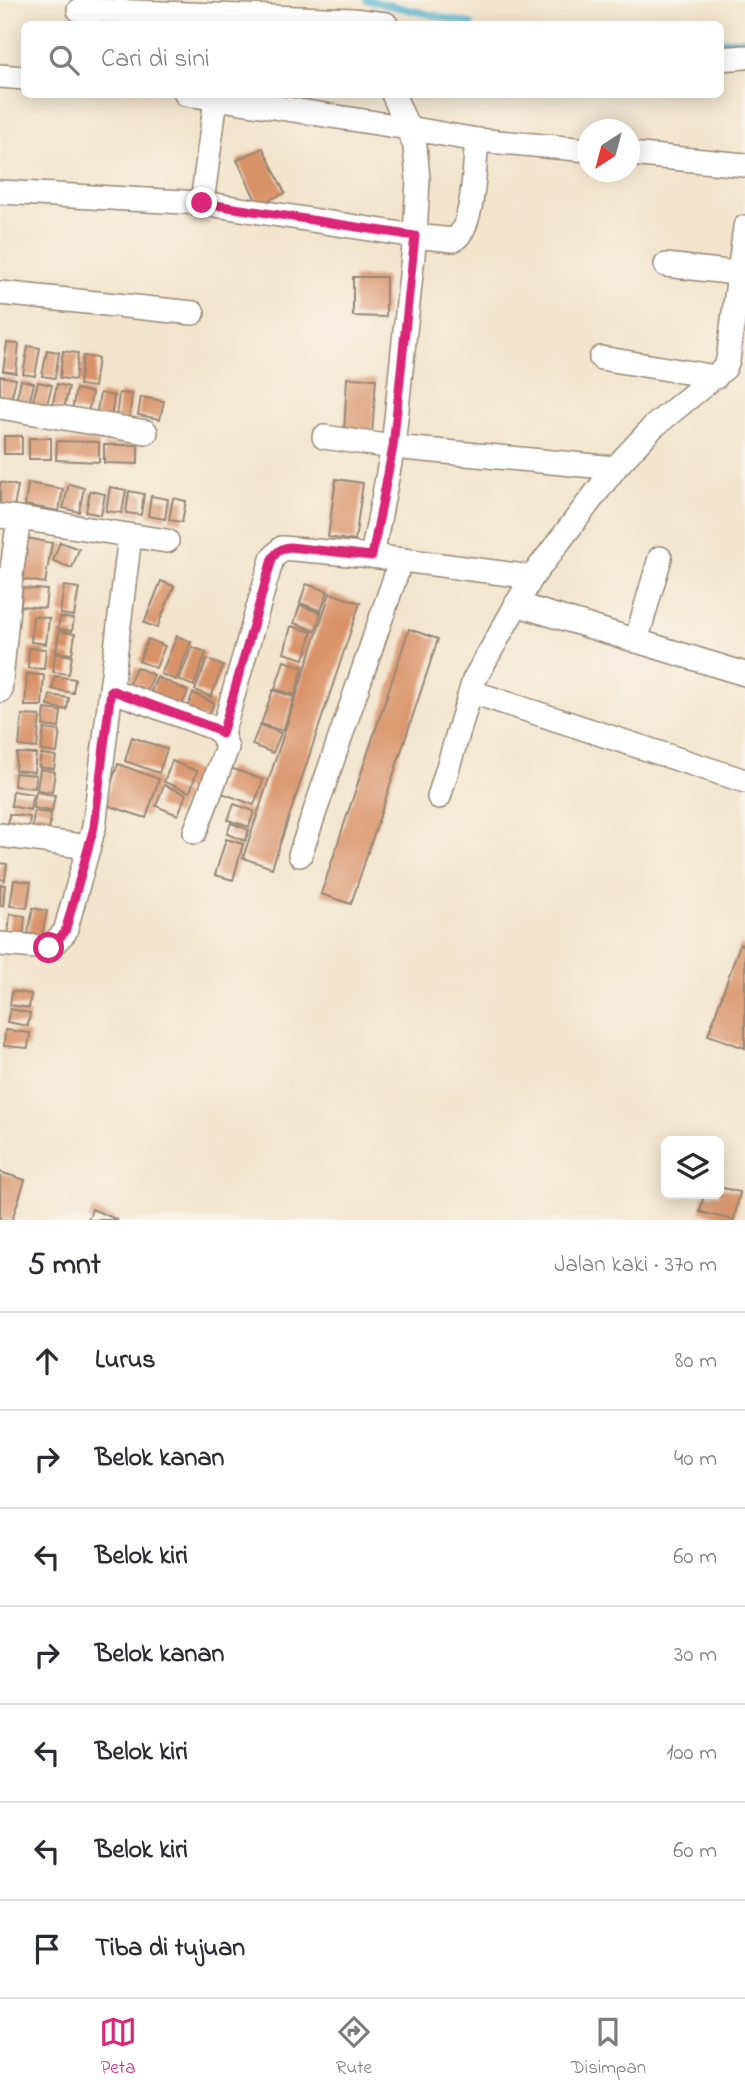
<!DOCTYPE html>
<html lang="id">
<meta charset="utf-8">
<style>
:root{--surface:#fff;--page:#f7f7f7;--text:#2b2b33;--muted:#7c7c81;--line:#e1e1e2;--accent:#db2777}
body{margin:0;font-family:"Indie Flower",sans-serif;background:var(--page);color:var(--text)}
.controls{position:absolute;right:21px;bottom:21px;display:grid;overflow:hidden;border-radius:10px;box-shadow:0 4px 18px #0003}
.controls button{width:63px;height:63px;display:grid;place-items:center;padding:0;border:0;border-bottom:2px solid var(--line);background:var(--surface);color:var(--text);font:35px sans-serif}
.compass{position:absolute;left:577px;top:119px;width:63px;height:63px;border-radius:50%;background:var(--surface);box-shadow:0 4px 18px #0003;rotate:216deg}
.stop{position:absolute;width:21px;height:21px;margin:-16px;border:5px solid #db2777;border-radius:50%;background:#fff}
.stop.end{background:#db2777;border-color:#fff;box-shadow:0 2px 7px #0008}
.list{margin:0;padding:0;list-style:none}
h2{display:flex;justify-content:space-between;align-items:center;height:91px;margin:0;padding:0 28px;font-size:30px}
h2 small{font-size:23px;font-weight:400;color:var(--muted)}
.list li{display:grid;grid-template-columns:46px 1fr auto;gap:21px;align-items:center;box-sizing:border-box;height:98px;padding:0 28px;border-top:2px solid var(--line)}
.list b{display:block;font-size:26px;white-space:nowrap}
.list em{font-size:23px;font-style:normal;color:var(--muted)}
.icon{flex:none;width:38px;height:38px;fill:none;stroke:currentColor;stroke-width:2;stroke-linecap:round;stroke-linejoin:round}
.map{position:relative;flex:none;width:745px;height:1220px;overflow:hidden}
.search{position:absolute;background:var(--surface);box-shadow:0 4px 18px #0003;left:21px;right:21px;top:21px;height:77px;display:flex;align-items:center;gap:18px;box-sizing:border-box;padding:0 24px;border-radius:10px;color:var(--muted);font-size:26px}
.sheet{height:777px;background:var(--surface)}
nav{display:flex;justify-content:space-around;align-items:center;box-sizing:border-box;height:98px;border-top:2px solid var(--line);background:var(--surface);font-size:19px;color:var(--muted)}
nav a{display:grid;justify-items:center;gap:4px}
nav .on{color:var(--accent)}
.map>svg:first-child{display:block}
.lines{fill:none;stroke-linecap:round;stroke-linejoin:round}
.stream{stroke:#50b1cf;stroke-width:7}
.building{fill:#d99268}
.minor-casing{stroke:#978775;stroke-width:26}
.minor{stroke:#fff;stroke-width:23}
.route{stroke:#db2777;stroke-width:9}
</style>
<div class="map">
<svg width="745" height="1220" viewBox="0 0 745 1220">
<rect width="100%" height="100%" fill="#f7f3e8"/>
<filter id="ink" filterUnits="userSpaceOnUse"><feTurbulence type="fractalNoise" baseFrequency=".0143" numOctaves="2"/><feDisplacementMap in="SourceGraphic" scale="14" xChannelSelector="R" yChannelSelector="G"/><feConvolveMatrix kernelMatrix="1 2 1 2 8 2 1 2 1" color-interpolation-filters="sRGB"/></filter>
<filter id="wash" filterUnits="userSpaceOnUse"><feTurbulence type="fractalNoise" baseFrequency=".00686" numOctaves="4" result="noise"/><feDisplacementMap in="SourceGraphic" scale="28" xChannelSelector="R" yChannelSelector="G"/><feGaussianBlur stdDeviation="1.57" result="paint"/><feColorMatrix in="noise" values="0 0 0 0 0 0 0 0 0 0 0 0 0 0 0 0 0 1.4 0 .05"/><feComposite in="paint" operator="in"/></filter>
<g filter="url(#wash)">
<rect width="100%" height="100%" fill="#f3e4cc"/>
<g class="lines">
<g class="stream">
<path d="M367,0L471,24"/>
<path d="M720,41L745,40"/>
</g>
</g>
<g id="blocks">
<g class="building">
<path d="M263,148L285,193L258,205L237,160Z"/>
<path d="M353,277H386V317L353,316Z"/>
<path d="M7,343L19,344L16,373L3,371Z"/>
<path d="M28,346L40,348L35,376L23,374Z"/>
<path d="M47,350L59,352L55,378L42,376Z"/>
<path d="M63,351L78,353L75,380L60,378Z"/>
<path d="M83,356L98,358L94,387L79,385Z"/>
<path d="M0,376L16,379L11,400L0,397Z"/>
<path d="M347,378L376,379L372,435L344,433Z"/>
<path d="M21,380L34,383L29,404L16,401Z"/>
<path d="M38,382L52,385L46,408L32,404Z"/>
<path d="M57,384L69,387L64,409L52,407Z"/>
<path d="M76,389L92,393L88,413L72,410Z"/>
<path d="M100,393L114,396L111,420L96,417Z"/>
<path d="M119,393L132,394L129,421L116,419Z"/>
<path d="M141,397L164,401L160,419L138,415Z"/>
<rect x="4" y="436" width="18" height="18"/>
<rect x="29" y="438" width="22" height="21"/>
<path d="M57,441L99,442V462L56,460Z"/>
<path d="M104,445H138V464L104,463Z"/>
<path d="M336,479L363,483L355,541L328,537Z"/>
<path d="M0,482L18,486L14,507L0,504Z"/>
<path d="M28,483L63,489L59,511L25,505Z"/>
<path d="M69,484L84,488L79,512L63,508Z"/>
<path d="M110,487L126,490L122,513L106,511Z"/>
<path d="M90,491L105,494L101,515L86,512Z"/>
<path d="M129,491L144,494L141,515L126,513Z"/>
<path d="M151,496L168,499L165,519L148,516Z"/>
<path d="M173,498L186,501L182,522L169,520Z"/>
<path d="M22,537L52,543L45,583L14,578Z"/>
<path d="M60,542L79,549L72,568L53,561Z"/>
<path d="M161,581L174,586L157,628L144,623Z"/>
<path d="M306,584L328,591L321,611L300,603Z"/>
<path d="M64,586L79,588L74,616L60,614Z"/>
<path d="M22,588L47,590L45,608L21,606Z"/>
<path d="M330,593L360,603L272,868L243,858Z"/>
<path d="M300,605L321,613L315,631L294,623Z"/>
<path d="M33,616L49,618L46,644L31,642Z"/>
<path d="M60,617L74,619L72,631L58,629Z"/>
<path d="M291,626L312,632L304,659L284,653Z"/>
<path d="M409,629L438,639L351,904L321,894Z"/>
<path d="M59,631L75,634L72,654L56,652Z"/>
<path d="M177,636L191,642L176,680L161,674Z"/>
<path d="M148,639L165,646L156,668L139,661Z"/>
<path d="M192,647L206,652L194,686L179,680Z"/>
<path d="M29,648L46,649L44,669L28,668Z"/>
<path d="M55,653L72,656L69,674L53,672Z"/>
<path d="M207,659L223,666L211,697L195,690Z"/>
<path d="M284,661L303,667L295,695L275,689Z"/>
<path d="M136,667L154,675L144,698L126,690Z"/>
<path d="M27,674L44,675L42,706H25Z"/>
<path d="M55,676L75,679L73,693L52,689Z"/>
<path d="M157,677L188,691L181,707L150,693Z"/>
<path d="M273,690L294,697L283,731L261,724Z"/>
<path d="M193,693L214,703L207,720L186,711Z"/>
<path d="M50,695L69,698L67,710L48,706Z"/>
<path d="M45,709L61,711L59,728L43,726Z"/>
<path d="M22,715L40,716L37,748L19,746Z"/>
<path d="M260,725L281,733L273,753L252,745Z"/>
<path d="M44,729L60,731L57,753L41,751Z"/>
<path d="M132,737L167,749L159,773L125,761Z"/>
<path d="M17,753L36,754L34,772L15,770Z"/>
<path d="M41,754L56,756L54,769L39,767Z"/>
<path d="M172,761L197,771L190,792L164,782Z"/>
<path d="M118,764L159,779L146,818L104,804Z"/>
<path d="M228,767L263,780L254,805L219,792Z"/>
<path d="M40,769L55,772L52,792L37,790Z"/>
<path d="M15,773L36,775L35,788L14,786Z"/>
<path d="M164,785L186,794L178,815L156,806Z"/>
<path d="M13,791L33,794L30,810L11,806Z"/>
<path d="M36,792L55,795L52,811L33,808Z"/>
<path d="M234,804L254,811L249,827L228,820Z"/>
<path d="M34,811L51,813L49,833L32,831Z"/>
<path d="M9,814L30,817L28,833L8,830Z"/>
<path d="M231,823L249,830L245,841L227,834Z"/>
<path d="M226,839L243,844L233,880L215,875Z"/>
<path d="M0,863L7,864L5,880L0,879Z"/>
<path d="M14,880L31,882L27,908L10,906Z"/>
<path d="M0,885H5L3,906H0Z"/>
<path d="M33,908L47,911L42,936L28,934Z"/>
<path d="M10,914L25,916L23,938L8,937Z"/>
<path d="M740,944L745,946V1048L708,1035Z"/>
<path d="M12,991L31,994L29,1008L10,1005Z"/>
<path d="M10,1009L30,1013L28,1026L7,1022Z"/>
<path d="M5,1030L30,1033L28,1048L4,1046Z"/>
<path d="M0,1172L25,1180L12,1220H0Z"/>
<path d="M719,1187L740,1192L734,1220L700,1212L704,1194H719Z"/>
<path d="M92,1209L118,1220H88Z"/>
</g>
</g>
</g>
<g filter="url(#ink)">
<use href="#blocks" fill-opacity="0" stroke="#978775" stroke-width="2"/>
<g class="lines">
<g class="minor-casing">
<g id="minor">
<path d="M79,10L353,20L386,24"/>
<path d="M720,59L745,57"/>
<path d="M0,76L24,78"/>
<path d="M186,94L216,98"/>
<path d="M630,154L745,165"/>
<path d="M0,192L202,203L216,98L408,128L393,94"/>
<path d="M202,203L415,236L453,240C475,230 474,163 477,140"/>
<path d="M666,265L745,274"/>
<path d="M0,293L193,313"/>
<path d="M601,358L716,377"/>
<path d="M0,407L146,432"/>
<path d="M324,437L393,447L615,468"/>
<path d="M0,516L19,518L11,576L0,691"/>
<path d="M19,518L167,541"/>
<path d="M372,556L393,447L415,236L418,179L415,146L408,128L477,140L588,150"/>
<path d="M516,604L745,674"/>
<path d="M636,641L660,558"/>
<path d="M111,690L214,728L222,734L227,748L195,832"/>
<path d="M472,692L745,781"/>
<path d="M222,734L272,559L282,548L372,556L532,577"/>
<path d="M439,797L474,680L532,577L615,468L653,427L725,368L728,360L745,227"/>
<path d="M0,835L89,847"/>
<path d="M300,855L401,560"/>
<path d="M0,944L49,948L65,932L94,827L130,536"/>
</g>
</g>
<use href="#minor" class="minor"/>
</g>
</g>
<g class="lines" filter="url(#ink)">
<path class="route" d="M49,948L65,932L94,827L111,690L214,728L222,734L272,559C277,551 281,548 290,547L372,556L393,447L415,236L202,203"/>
</g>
</svg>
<div class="controls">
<button><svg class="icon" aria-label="layers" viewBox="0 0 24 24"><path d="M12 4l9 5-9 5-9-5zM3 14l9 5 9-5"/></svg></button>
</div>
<svg class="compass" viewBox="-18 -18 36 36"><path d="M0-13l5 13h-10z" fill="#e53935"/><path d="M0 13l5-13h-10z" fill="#7c7c81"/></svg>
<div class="stop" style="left:49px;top:948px"></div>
<div class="stop end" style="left:202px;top:203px"></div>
<div class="search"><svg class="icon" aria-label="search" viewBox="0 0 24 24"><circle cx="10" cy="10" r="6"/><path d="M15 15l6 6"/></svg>Cari di sini</div>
</div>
<section class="sheet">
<h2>5 mnt<small>Jalan kaki · 370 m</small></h2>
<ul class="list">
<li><svg class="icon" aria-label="ahead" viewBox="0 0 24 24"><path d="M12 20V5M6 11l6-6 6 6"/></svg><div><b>Lurus</b></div><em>80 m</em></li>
<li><svg class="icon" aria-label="right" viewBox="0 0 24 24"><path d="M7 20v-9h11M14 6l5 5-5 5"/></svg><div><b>Belok kanan</b></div><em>40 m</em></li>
<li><svg class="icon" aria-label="left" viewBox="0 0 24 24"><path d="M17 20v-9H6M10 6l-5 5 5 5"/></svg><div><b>Belok kiri</b></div><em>60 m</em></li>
<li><svg class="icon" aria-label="right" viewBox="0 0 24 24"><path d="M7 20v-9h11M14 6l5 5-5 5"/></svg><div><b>Belok kanan</b></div><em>30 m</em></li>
<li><svg class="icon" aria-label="left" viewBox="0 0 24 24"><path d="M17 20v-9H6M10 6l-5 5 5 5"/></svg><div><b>Belok kiri</b></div><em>100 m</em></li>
<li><svg class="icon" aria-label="left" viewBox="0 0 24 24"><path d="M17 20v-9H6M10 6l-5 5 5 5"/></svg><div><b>Belok kiri</b></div><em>60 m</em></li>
<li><svg class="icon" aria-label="arrive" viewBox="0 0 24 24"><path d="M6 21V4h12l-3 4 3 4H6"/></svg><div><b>Tiba di tujuan</b></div></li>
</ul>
</section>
<nav>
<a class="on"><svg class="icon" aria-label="map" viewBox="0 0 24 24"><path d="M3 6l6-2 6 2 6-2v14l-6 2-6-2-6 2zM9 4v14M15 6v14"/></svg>Peta</a>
<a><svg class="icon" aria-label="directions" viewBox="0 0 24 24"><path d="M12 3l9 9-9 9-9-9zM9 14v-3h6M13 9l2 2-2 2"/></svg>Rute</a>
<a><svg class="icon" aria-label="saved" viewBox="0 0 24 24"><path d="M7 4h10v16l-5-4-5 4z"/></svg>Disimpan</a>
</nav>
